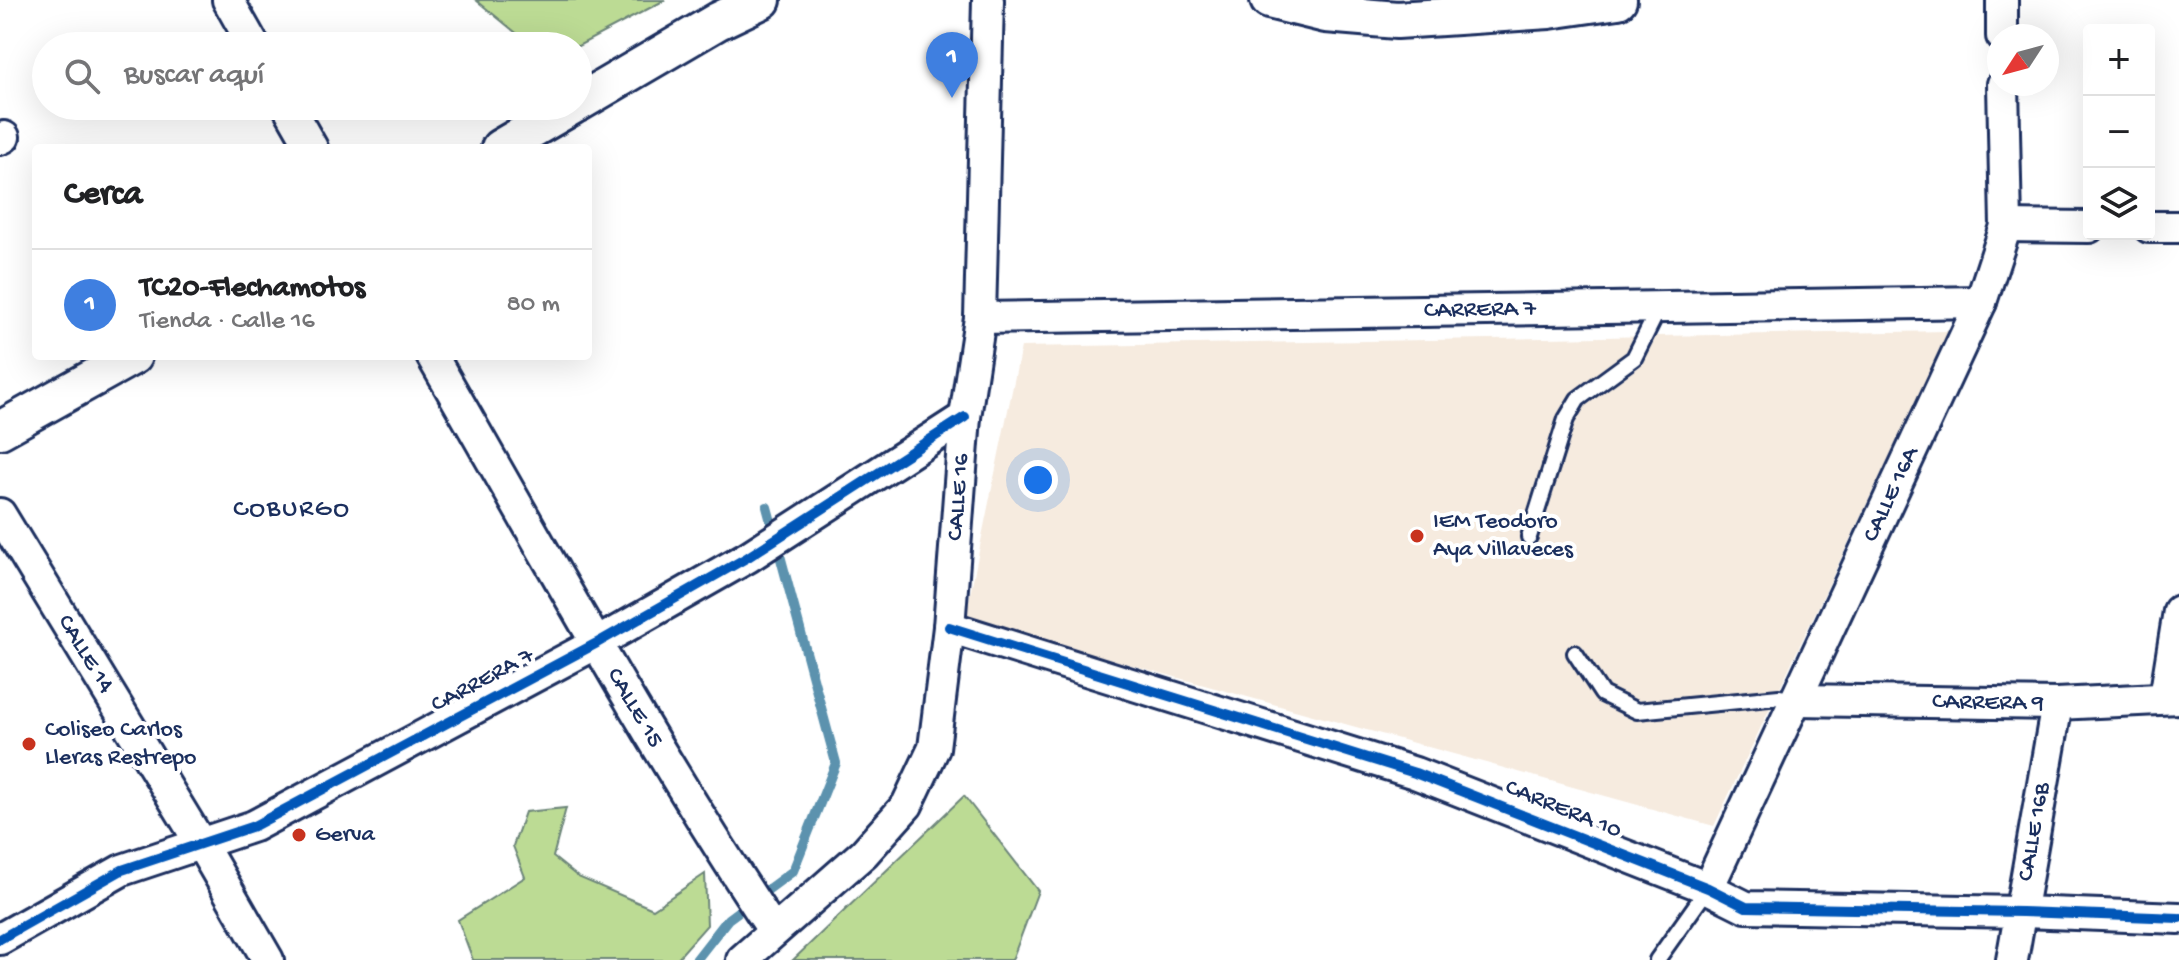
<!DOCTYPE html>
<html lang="es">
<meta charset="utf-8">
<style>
:root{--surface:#fff;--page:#f6f6f6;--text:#202124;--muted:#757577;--line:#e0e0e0;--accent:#c8321e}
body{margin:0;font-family:"Gochi Hand",sans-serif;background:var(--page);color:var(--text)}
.controls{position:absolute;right:24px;top:24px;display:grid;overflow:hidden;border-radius:8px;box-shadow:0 8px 32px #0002}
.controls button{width:72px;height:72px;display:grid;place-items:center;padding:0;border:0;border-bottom:2px solid var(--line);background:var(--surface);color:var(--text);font:40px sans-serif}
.compass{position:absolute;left:1987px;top:24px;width:72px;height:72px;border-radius:50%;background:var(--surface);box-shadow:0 8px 32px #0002;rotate:234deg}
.you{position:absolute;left:1038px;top:480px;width:28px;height:28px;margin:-20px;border:6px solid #fff;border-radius:50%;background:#1a73e8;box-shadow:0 0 0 12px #1a73e833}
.badge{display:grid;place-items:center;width:52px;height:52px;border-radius:50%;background:var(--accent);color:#fff;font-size:26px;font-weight:700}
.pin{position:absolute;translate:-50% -66px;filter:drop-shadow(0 2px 4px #0008)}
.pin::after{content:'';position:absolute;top:42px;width:28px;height:24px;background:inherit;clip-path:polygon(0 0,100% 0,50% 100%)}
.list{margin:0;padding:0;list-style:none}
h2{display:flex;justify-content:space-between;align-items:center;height:104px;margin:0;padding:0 32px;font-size:34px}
h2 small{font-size:26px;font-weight:400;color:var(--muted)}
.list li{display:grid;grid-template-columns:52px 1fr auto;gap:24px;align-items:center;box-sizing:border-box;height:112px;padding:0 32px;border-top:2px solid var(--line)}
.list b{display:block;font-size:30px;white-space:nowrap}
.list p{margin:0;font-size:26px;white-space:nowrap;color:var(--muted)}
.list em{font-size:26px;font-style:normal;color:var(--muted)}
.icon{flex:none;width:44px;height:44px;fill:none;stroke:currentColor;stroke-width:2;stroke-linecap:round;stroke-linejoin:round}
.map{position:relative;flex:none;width:2179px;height:960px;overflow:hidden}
.search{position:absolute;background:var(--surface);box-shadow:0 8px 32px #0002;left:32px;top:32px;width:560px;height:88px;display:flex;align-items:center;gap:20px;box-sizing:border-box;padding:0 28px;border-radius:44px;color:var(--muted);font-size:30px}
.panel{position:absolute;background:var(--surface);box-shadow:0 8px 32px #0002;left:32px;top:144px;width:560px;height:216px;border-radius:8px}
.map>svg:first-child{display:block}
.built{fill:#f6ebdf}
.green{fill:#bcdb94;stroke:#6c8579;stroke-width:2}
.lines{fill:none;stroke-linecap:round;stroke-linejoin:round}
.stream{stroke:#5b92ae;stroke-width:10}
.service-casing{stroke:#1b2f5e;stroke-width:20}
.minor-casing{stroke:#1b2f5e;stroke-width:36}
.tertiary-casing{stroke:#1b2f5e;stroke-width:42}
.service{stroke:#fff;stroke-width:14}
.minor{stroke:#fff;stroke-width:30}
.tertiary{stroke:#fff;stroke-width:36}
.cycleway-casing{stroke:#fff;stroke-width:15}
.cycleway{stroke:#0057b8;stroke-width:10}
.poi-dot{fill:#c8321e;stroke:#fff;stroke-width:3}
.labels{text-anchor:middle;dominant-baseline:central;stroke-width:8;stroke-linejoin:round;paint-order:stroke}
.street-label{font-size:24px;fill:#1b2f5e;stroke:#fff}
.poi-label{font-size:24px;fill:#1b2f5e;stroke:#fff;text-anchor:start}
.neighbourhood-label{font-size:26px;letter-spacing:2px;fill:#1b2f5e;stroke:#fff}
</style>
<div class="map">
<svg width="2179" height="960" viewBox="0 0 2179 960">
<rect width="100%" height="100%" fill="#fff"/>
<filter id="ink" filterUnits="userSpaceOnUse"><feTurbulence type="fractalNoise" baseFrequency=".0125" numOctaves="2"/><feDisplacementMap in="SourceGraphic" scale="16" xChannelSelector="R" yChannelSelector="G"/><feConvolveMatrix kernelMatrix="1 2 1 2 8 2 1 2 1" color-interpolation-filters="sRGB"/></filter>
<g filter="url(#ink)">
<path class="built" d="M1949,331L1714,826L965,619L1021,347Z"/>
<g class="green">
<path d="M476,0H665L578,46H532Z"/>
<path d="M964,796L1038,891L1012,960H793Z"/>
<path d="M566,808L553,857L578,877L653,909L705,874L707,925L676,960H473L458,920L525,877L513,846L525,812Z"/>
</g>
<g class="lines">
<path class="stream" d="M696,960L728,919L793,871L836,763L767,507"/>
<g class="service-casing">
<g id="service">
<path d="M1529,537L1566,419L1578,399L1634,358L1659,308"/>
<path d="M1575,653L1602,694L1637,711L1779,697L1796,700"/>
<path d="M1657,960L1708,888"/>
</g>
</g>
<g class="minor-casing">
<g id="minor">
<path d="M228,0L254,46"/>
<path d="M2002,0V36"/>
<path d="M288,106L312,148"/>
<path d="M0,139L4,137"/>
<path d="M2006,226L2089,227"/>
<path d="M2149,227H2179"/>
<path id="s1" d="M980,318L1981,302"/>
<path id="s2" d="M432,356C543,549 650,745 773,930"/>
<path id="s3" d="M0,514L201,844L268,960"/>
<path d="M949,627L1415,773L1708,888L1746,907L2022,912L2179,918"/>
<path d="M2165,698L2179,611"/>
<path id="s4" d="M1796,700L2057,704L2179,698"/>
<path id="s5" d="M1708,888L1981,302L2006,226L2003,84"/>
<path d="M0,939L122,870L254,826L597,643L748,557L965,417"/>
<path id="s6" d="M742,960L864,853L907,805L934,748L949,627L965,417L980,318L988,0"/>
<path id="s7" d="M2012,960L2057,704"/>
</g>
</g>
<g class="tertiary-casing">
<g id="tertiary">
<path d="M1269,0L1326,14L1397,20L1549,10L1618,0"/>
<path d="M578,103L718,21L762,0"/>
<path d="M500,148L572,106"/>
<path d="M0,430L133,356"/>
</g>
</g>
<use href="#service" class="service"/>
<use href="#minor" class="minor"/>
<use href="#tertiary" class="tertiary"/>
<g class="cycleway-casing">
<g id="cycleway">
<path d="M949,627L1415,773L1708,888L1746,907L2022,912L2179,918"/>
<path d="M0,939L122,870L254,826L597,643L748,557L965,417"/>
</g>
</g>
<use href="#cycleway" class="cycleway"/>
</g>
</g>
<g class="poi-dot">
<circle cx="1417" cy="536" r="8"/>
<circle cx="29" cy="744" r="8"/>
<circle cx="299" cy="835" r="8"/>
</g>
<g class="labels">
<g class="street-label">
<text stroke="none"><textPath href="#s1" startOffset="500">CARRERA 7</textPath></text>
<text stroke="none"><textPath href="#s5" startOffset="434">CALLE 16A</textPath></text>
<text stroke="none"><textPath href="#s6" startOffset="542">CALLE 16</textPath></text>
<text stroke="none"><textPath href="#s3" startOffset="164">CALLE 14</textPath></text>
<text transform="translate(483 681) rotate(-28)">CARRERA 7</text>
<text stroke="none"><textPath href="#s4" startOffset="192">CARRERA 9</textPath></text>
<text stroke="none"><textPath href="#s2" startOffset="406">CALLE 15</textPath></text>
<text transform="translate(1563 810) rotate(22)">CARRERA 10</text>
<text stroke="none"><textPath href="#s7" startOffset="130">CALLE 16B</textPath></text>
</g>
<g class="poi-label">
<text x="1433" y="522">IEM Teodoro<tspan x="1433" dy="28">Aya Villaveces</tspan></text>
<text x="45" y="730">Coliseo Carlos<tspan x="45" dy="28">Lleras Restrepo</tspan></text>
<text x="315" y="835">Gerva</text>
</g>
<g class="neighbourhood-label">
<text x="292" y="510">COBURGO</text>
</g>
</g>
</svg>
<div class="controls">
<button>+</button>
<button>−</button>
<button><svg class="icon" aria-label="layers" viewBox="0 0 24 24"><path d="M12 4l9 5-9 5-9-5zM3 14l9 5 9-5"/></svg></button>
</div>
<svg class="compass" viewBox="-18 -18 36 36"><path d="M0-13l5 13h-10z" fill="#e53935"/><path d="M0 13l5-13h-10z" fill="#757577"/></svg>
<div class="you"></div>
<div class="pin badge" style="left:952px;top:98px;background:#3f7fe0">1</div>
<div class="search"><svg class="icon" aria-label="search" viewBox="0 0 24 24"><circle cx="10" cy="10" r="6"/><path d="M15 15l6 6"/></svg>Buscar aquí</div>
<section class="panel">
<h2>Cerca<small></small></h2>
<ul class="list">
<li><span class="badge" style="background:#3f7fe0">1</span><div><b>TC20-Flechamotos</b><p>Tienda · Calle 16</p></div><em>80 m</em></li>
</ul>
</section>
</div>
